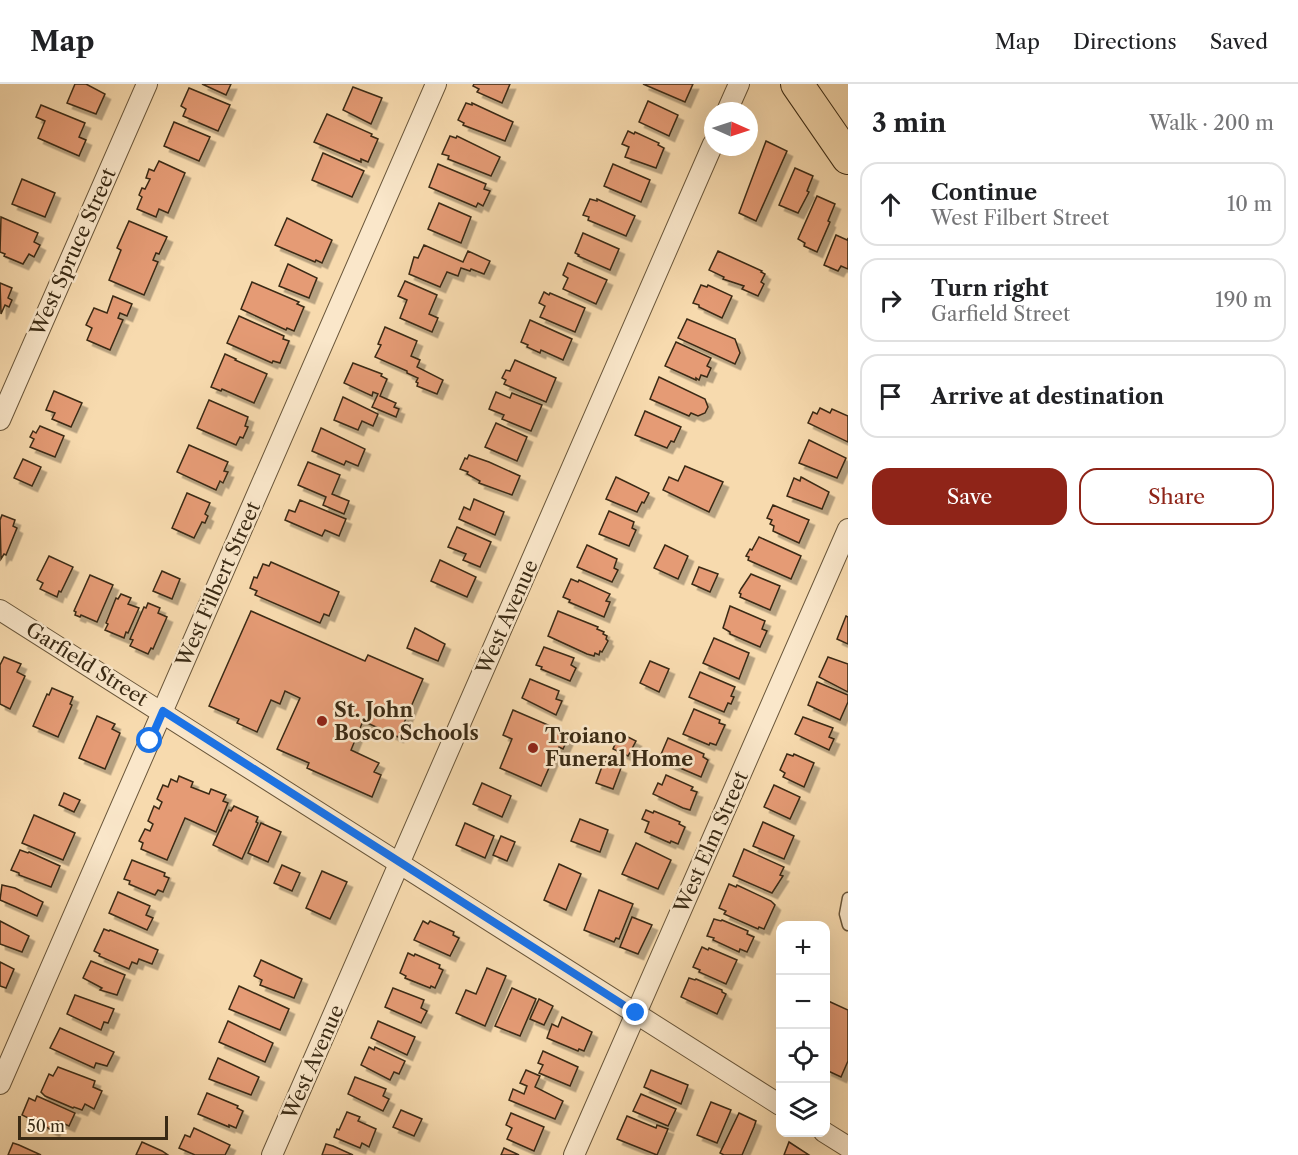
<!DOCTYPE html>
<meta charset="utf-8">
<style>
:root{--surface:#fff;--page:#f2f2f2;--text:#202124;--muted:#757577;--line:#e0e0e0;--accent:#8f2418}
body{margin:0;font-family:"Libre Caslon Text",serif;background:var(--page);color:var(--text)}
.controls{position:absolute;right:18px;bottom:18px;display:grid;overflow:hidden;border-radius:12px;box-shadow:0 6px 24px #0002}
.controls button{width:54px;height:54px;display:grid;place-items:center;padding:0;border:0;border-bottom:2px solid var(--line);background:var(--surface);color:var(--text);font:30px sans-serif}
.compass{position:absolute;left:704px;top:18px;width:54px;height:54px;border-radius:50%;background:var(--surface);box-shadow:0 6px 24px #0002;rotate:93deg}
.scale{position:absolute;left:18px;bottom:15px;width:150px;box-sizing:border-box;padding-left:6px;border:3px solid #3a2a14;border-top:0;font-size:16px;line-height:21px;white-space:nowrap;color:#3a2a14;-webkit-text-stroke:4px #fae7ca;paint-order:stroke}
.stop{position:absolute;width:18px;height:18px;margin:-14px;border:4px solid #1a73e8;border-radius:50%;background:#fff}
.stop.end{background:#1a73e8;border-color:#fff;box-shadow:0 2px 6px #0008}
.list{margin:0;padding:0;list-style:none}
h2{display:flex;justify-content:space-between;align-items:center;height:78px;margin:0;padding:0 24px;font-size:26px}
h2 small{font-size:20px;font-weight:400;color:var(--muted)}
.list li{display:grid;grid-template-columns:39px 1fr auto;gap:18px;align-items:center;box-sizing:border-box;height:84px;margin:0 12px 12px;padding:0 12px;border:2px solid var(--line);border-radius:18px}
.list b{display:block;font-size:22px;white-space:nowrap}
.list p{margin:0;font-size:20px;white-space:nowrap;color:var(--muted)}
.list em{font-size:20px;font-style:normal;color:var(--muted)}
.actions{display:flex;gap:12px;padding:18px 24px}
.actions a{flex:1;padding:14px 0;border:2px solid var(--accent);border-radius:18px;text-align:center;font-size:21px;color:var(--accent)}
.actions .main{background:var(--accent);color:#fff}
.icon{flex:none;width:33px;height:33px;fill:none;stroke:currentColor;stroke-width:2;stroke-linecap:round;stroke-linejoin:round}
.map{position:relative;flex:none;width:848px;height:1071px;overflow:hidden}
header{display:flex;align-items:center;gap:36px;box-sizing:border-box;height:84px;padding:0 30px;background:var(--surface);border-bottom:2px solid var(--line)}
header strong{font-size:28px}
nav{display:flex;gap:33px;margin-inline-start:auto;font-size:21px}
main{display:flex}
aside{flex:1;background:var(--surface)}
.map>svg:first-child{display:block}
.building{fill:#e59b75;stroke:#3a2a14;stroke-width:1.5;filter:url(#shadow)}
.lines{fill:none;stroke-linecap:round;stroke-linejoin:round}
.service-casing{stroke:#69563a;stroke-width:13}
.minor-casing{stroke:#69563a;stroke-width:22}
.primary-casing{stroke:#3a2a14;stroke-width:34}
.service{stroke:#fae7ca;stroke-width:10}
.minor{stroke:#fae7ca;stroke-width:20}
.primary{stroke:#f7daae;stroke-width:32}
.route{stroke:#1a73e8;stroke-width:8}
.poi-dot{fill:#8f2418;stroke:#fae7ca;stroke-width:2}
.labels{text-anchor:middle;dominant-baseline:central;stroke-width:5;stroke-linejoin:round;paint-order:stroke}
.street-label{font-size:20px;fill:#3a2a14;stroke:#fae7ca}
.poi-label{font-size:20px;font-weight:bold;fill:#3a2a14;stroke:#fae7ca;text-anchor:start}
</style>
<header>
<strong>Map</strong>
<nav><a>Map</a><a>Directions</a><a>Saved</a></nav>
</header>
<main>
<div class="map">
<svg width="848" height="1071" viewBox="0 0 848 1071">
<defs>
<filter id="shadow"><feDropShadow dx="5.5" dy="5.5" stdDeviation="0" flood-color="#0004"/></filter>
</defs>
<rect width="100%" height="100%" fill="#f7daae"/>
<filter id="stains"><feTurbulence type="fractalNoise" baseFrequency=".00333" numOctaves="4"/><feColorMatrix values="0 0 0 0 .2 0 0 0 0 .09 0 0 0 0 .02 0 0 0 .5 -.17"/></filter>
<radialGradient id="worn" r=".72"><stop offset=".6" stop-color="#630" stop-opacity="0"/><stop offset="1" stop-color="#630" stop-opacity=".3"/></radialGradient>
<g class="building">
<path d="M75,0H86L105,10L96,30L67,19Z"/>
<path d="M202,0H231L226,11Z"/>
<path d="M474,0H510L502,19L477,8L479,5L473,2Z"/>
<path d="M643,0H693L685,18Z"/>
<path d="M353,3L382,14L371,40L343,26Z"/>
<path d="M189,4L230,21L218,47L183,32L186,25L181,22Z"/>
<path d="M648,17L678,31L669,52L639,38Z"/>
<path d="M466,19L472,21V19L513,38L505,57L463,41L464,39L458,36Z"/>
<path d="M41,21L85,39L79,53L86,56L79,72L38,54L45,37L36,33Z"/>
<path d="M327,30L372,50L371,52L378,55L368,78L361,75V78L314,58Z"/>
<path d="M174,38L210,53L199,77L164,62Z"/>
<path d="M628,47L634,50L635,48L659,59L658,61L664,64L656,84L625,73L629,63L622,60Z"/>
<path d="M450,52L456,54L457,52L500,73L491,92L448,75L449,72L442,70Z"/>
<path d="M766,57L787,67L756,137L739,129Z"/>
<path d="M323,69L364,87L352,113L312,96Z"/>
<path d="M159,77L185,89L168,129L159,125L156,133L137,125L142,113L139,111L142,104L145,105L150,95L146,94L149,85L154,87Z"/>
<path d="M438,80L486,100L484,105L490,107L483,122L478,119L476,123L429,103Z"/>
<path d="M613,80L650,96L641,118L604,102Z"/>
<path d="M795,84L813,92L807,107L809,108L798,129L779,121Z"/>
<path d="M22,95L55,109L45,133L12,120Z"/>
<path d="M817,112L835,120L828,137L830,138L817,168L804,162L805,159L798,155Z"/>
<path d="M590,115L597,117V115L635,132L626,152L588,136L589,133L583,131Z"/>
<path d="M439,119L471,133L461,159L428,145Z"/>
<path d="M1,133L38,149L34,158L40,161L34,173L29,170L23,180L4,172L5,170L0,168Z"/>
<path d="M287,134L332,156L322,179L316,176L315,178L275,161Z"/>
<path d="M129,137L167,153L159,170L156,169L153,176L158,178L144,211L109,196L121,166L117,164Z"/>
<path d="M583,149L619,165L610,186L578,172L579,171L575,169Z"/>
<path d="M836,151L847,156L848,154V185L841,182L838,187L824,181Z"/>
<path d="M424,161L463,178L468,167L490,177L484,190L471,185L470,187L461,184L458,192L447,188L440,203L409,190L414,173L418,174Z"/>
<path d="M718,167L762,187L761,188L765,190L761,198L764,200L758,212L742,205L744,202L723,195L724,193L709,186Z"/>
<path d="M568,179L607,196L596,220L563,205L568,194L563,191Z"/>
<path d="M288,180L317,194L309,214L279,202Z"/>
<path d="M405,197L437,211L429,230L438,234L432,248L400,234L407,216L398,212Z"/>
<path d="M252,198L299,218L297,220L304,223L294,247L287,244L286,246L241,225Z"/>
<path d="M0,199L12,204L8,214L12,216L9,223L5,221L1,230Z"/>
<path d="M701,201L707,203L708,201L732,212L722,234L699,223V221L693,219Z"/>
<path d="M544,208L549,211L550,209L585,224L575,248L540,233L545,222L539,219Z"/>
<path d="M113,212L132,220L127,232L120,229L118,234L123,236L110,266L87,256L92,244L86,241L94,224L107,229Z"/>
<path d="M239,232L284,252L283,255L289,257L280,279L273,277L272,279L227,259Z"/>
<path d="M687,235L735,255L740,269L735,280L678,254Z"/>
<path d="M530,236L572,255L563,276L541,266L540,269L527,263L528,261L521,258Z"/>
<path d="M385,243L417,257L411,272L420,276L417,283L443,296L437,310L417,302L418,299L416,298L418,294L407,289V287L375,273L381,261L378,260Z"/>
<path d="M676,258L711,274L707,282L711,284L707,293L701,291L699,296L696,294V296L665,282Z"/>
<path d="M225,270L236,275L235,276L267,290L254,319L222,305L221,307L211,303Z"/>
<path d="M515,276L556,294L546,318L504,300L506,296L502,294L506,286L510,287Z"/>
<path d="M353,279L382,290L381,292L387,295L380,312L396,319L394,323L399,325L396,333L372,323L378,310L373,308L372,312L344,299Z"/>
<path d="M659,293L705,315L708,323L705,329L698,332L691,329L689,332L650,315Z"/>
<path d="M54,307L82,319L71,343L52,335L55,329L46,326Z"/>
<path d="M496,308L510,314L512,309L542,321L531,347L502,335L504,331L489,325Z"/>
<path d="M343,313L378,330L373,342L362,337L358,346L334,336Z"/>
<path d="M209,316L248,333L245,342L248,343L243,354L240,353L236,361L197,344Z"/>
<path d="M820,324L830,329L832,325L848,332V358L808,339L813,328L817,330Z"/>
<path d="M645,327L681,343L674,358L671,357L667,364L635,351Z"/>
<path d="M496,339L527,353L517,377L485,363Z"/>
<path d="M40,342L64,352L55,373L30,363L34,355L30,353L33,347L36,349Z"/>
<path d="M321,344L365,365L358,382L346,377L344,381L312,367Z"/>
<path d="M809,356L846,374L837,394L799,379Z"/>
<path d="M189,361L228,378L224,387L228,388L223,399L220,397L216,406L177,388Z"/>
<path d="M469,371L489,378L520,392L512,411L479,399L480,397L467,390L468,388L460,385L465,374L467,375Z"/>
<path d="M23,375L41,383L32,402L14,394Z"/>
<path d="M308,378L340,391L332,410L349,417L344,430L323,421L326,413L298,401Z"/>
<path d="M685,382L723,398L709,428L663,406L669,393L678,397Z"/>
<path d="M616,393L649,409L644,419L642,418L637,428L606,415Z"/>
<path d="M801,393L829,408L822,425L787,412L794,394L800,397Z"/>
<path d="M187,409L210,419L205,430L208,432L205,439L202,438L194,454L172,444Z"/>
<path d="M474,415L504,428L495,451L459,435L464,423L470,426Z"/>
<path d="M300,416L346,435L339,452L325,446L322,452L285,436L289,426L295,428Z"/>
<path d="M773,421L809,436L799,459L773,447L774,442L770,440L772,436L767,434Z"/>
<path d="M609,427L634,438L632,444L636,446L629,462L599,450Z"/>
<path d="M2,431L15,436L13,442L17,444L6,471L4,470L1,475L0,436Z"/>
<path d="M457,443L491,458L480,483L463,476L466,470L448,463Z"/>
<path d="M759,453L801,472L791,495L748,476L749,473L746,472L750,465L752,466Z"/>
<path d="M587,461L617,475L614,484L618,486L612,498L577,483Z"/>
<path d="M665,461L688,472L678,495L654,484Z"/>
<path d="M49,472L73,483L61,508L59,507L57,513L40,505L43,499L37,496Z"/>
<path d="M440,476L476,493L467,513L431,497Z"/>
<path d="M271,478L339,508L329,532L324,530L320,539L255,511L257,507L250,504L254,493L257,494L263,480L269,482Z"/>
<path d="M699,483L718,490L710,508L692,500Z"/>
<path d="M162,487L180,495L172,515L153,507Z"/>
<path d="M751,490L780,502L770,526L740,513L741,510L739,509L741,505Z"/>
<path d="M90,491L113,501L97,538L81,531L80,533L75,531L76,528L74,527Z"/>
<path d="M571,495L578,498L579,496L610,510L606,517L610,518L604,533L569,518L570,516L563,513Z"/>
<path d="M121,510L131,514L128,520L139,524L128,549L126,548L124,554L105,546L108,540L106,539L116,514L118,515Z"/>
<path d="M148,519L160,524L158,529L167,533L153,565L151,564L148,570L130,562L133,556L130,555L144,523L146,524Z"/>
<path d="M730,522L765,537L762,545L767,547L760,563L730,550V548L723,544Z"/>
<path d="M251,527L365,577L368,571L423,595L398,653L363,637L351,666L379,679L374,688L381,691L372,713L307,684L309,679L277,665L300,614L285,607L280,620L271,616L257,648L237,639L239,635L209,622Z"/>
<path d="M558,527L598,543L597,545L604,548L603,550L607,552L606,555L608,557L602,568L600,567L599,571L595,569L594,572L587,570L548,552Z"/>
<path d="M846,532L848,533V560L837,555Z"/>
<path d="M415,544L445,560L438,577L407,564Z"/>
<path d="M714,554L749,569L739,595L703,579Z"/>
<path d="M544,563L574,574L571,581L576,584L570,597L541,585L542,583L536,581Z"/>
<path d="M4,573L21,580L17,588L25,592L10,625L0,620V581Z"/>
<path d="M828,573L848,580V608L819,593Z"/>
<path d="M650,577L669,585L659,608L640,599Z"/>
<path d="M700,588L735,603L731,612L734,613L731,620L728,619L724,628L689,613Z"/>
<path d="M530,595L559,607L556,615L562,617L556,631L522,614Z"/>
<path d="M817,598L848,611V618L840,636L808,621Z"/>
<path d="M52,604L73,613L70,620L72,621L58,653L33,642L47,610L49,611Z"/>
<path d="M694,625L720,636L719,639L725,641L716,661L710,659L709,661L683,650Z"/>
<path d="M513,626L562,647V649L569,652L563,665L559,663L556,671L555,670L541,702L500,684L512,655L503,651Z"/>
<path d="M97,632L115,640L112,645L120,649L105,685L79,674Z"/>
<path d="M803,633L833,644L829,653L834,655L829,666L795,650Z"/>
<path d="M620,649L636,657L628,672L613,665Z"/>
<path d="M668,654L704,670L703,673L708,676L701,693L659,675Z"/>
<path d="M787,670L793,672L794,670L814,679L804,703L783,693L785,689L780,686Z"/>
<path d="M604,677L621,684L613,705L596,699Z"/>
<path d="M666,691L693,703L691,706L697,708L690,726L683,724L653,710L658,699L662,701Z"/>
<path d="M179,692L193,698L191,703L209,710L211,705L226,711L223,717L228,719L216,748L185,734L167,776L141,765L143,759L139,757L145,745L150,747L153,740L148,737L154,722L159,725L162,718L157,715L163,701L168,703L171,695L177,698Z"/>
<path d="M482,699L511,712L502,733L473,720Z"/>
<path d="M774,701L800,713L790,735L764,723Z"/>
<path d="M64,709L80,716L74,728L59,721Z"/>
<path d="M234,722L258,733L256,738L258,739L242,775L213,761L229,726L231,727Z"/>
<path d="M646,726L653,729L654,727L680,738L679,740L685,743L678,760L671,757L670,759L645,748L649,738L642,735Z"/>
<path d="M34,731L75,749L63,776L22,759Z"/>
<path d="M580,735L608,746L600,768L571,757Z"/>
<path d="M763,738L794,752L784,775L753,762Z"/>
<path d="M261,739L281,748L268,778L248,769Z"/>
<path d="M465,739L494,752L485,774L456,761Z"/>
<path d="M501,752L515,758L507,777L493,771Z"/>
<path d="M636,759L671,776L658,805L622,790Z"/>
<path d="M744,765L784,783L780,791L783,792L772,809L733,792Z"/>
<path d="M20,766L28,769L29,768L60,782L51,803L19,791V789L11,786Z"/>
<path d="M132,776L165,789L164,792L169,794L163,808L158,806L155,811L129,800L130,797L124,795Z"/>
<path d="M559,780L581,790L566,826L544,816Z"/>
<path d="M282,781L300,789L292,807L274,799Z"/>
<path d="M322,787L347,798L330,835L306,824Z"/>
<path d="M729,800L736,803L737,801L771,817L775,821L764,845L759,843L758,845L724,830L726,827L719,824Z"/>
<path d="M2,801L15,804L43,818L37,832L0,816Z"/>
<path d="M599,806L633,820L619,855L616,854L614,858L584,846Z"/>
<path d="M118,808L150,822L146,831L153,834L147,846L109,829Z"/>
<path d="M632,833L652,841L638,870L620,863Z"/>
<path d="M714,835L721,837L722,836L748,847L747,850L754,853L747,868L740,865L739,868L713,856L714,854L707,852Z"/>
<path d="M0,837L29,852L22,868L0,860Z"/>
<path d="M423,837L428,840L430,837L454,848L453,851L459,854L450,872L414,856Z"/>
<path d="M104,845L109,847L110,846L158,866L152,880L139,875L137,880L132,878L129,885L99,872L100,870L94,867Z"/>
<path d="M702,863L708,866L709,864L737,876L726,900L699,888L700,886L693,883Z"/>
<path d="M408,869L414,872L415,870L440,881L439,884L443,886L435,904L431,902L430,904L405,894L406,892L400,889Z"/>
<path d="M261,876L302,895L294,914L260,901L262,896L254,892Z"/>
<path d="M91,877L125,891L117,911L100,906L102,904L83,894Z"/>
<path d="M0,878L14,885L6,904L0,902Z"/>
<path d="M487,884L506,892L485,942L456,929L466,906L476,910Z"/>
<path d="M689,894L695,896L696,895L722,906V908L726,910L717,930L681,913Z"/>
<path d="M239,902L289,925L280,946L229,925Z"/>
<path d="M393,904L424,916L421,924L427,927L421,939L385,923Z"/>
<path d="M512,904L536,915L520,952L495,942Z"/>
<path d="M75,911L114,925L108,939L104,938L101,946L67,930Z"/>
<path d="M539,915L553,922L544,941L530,935Z"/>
<path d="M826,916L848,926V977L841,993L826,986Z"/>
<path d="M562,933L592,948L584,967L579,965L578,967L547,954L552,940L558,943Z"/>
<path d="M228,937L273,959L265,978L219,958Z"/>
<path d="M378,937L415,953L407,971L371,954Z"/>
<path d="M60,944L114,968L107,982L96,979L94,984L50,964Z"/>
<path d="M369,963L374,966L375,963L405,977L399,990L394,988L390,996L361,981Z"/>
<path d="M543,967L578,983L570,1002L539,989L543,981L538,979Z"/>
<path d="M218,974L259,993L251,1011L209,995Z"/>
<path d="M58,983L95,997L93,1003L102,1007L94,1025L85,1020L82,1026L74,1023L73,1024L45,1012L41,1008L49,990L53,992Z"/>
<path d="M526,986L540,992L535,1003L563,1017L555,1035L509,1016L513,1005L524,1010L527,1002L520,999Z"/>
<path d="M651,986L688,1001L681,1020L644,1003Z"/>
<path d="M355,993L386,1005L383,1012L389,1015L383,1027L348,1010Z"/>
<path d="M207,1009L238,1022L237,1024L243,1027L236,1044L229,1041V1043L198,1030Z"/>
<path d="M641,1010L676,1025L668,1042L633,1027Z"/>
<path d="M37,1012L75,1029L69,1042L58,1037L54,1047L22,1031L29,1014L35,1017Z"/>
<path d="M711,1018L731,1026L717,1059L697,1051Z"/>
<path d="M401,1026L422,1035L414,1052L393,1043Z"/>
<path d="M347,1028L360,1033L358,1037L376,1045L369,1063L362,1059L360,1064L334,1053L337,1045L339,1046Z"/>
<path d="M511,1029L544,1043L534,1067L507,1055L512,1044L506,1041Z"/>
<path d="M739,1029L756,1037L754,1043L742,1071H724L720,1069Z"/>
<path d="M627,1032L656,1044L657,1041L668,1045L657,1071L617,1055Z"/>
<path d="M194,1044L230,1061L225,1071H195L179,1064L185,1051L190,1053Z"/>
<path d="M142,1058L162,1067L168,1071H136Z"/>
<path d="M789,1058L809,1071H784Z"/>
<path d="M13,1059L19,1061L41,1071H8Z"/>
<path d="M326,1060L333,1062L353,1071H322Z"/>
<path d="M504,1064L519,1071H501Z"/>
</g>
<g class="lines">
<g class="service-casing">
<path id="service" d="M848,814L845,830L848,841"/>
</g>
<g class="minor-casing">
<g id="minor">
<path d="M727,27L739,0"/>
<path d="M0,336L147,0"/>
<path d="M0,526L780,1021"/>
<path d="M0,1000L436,0"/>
<path d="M824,1048L848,1063"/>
<path d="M272,1071L713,60"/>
<path d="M574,1071L848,445"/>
</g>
</g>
<g class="primary-casing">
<path id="primary" d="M797,0L848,74"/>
</g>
<use href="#service" class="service"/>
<use href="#minor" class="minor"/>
<use href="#primary" class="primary"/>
</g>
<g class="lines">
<path class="route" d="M150,657L163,627L636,929"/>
</g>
<g class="poi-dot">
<circle cx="322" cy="637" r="6"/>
<circle cx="533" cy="664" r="6"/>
</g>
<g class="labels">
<g class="street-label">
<text transform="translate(73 168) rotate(-66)">West Spruce Street</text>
<text transform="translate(218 500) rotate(-66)">West Filbert Street</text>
<text transform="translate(507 533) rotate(-66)">West Avenue</text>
<text transform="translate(87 580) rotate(32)">Garfield Street</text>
<text transform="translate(711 758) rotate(-66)">West Elm Street</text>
<text transform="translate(313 978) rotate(-66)">West Avenue</text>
</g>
<g class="poi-label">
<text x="334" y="626">St. John<tspan x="334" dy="23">Bosco Schools</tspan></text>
<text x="545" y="652">Troiano<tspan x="545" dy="23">Funeral Home</tspan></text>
</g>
</g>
<rect width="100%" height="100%" filter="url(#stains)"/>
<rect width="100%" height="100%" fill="url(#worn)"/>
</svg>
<div class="controls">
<button>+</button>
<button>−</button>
<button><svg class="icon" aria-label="locate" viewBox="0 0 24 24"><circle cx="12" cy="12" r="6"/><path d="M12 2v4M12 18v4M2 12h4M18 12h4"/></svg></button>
<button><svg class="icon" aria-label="layers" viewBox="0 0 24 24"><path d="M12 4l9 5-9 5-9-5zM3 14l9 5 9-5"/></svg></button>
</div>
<svg class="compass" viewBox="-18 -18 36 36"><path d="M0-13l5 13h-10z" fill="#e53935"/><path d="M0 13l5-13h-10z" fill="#757577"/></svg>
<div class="scale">50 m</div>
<div class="stop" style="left:150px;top:657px"></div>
<div class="stop end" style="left:636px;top:929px"></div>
</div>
<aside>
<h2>3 min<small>Walk · 200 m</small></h2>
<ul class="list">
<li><svg class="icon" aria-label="ahead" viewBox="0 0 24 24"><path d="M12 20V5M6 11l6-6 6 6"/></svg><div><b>Continue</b><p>West Filbert Street</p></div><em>10 m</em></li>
<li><svg class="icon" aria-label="right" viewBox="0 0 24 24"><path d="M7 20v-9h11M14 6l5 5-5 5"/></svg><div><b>Turn right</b><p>Garfield Street</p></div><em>190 m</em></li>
<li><svg class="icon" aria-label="arrive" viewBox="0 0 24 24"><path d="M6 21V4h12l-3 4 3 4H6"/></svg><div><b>Arrive at destination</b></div></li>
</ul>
<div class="actions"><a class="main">Save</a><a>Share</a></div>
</aside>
</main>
